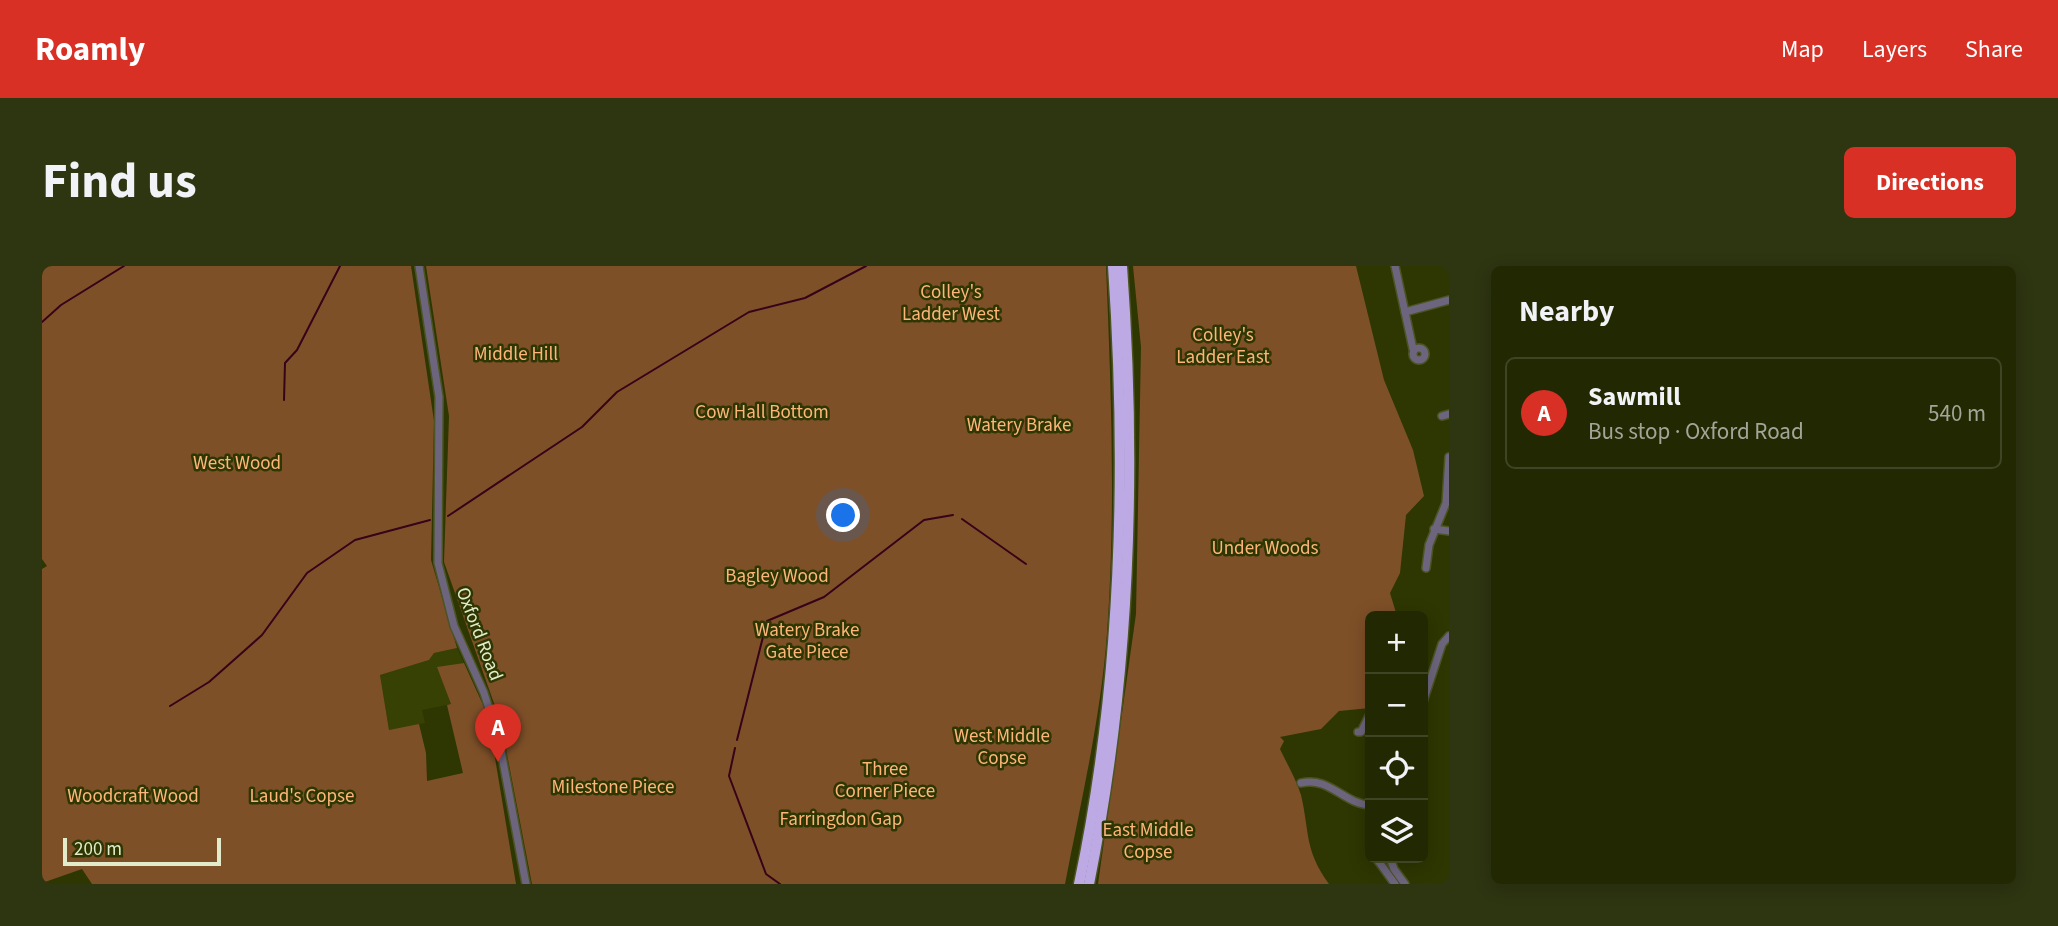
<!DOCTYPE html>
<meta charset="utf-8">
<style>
:root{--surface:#222902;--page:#2e3511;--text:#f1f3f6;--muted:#a2a699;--line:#3f4524;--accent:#d93025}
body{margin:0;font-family:"Source Sans 3",sans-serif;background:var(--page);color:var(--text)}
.controls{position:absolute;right:21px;bottom:21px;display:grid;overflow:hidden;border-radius:10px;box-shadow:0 4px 18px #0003}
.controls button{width:63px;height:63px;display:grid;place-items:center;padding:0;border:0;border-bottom:2px solid var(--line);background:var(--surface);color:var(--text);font:35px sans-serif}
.scale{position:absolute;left:21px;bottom:18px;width:158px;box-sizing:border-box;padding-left:7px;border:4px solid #e2ebca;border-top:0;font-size:19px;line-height:24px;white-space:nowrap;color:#e2ebca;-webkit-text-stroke:5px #2e3702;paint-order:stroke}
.you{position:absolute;left:802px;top:250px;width:24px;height:24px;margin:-18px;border:5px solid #fff;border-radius:50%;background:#1a73e8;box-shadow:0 0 0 10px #1a73e833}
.badge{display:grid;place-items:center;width:46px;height:46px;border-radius:50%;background:var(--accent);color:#fff;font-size:23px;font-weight:700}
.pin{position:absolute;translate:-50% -58px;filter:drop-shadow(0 2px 4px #0008)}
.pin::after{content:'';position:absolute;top:37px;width:24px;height:21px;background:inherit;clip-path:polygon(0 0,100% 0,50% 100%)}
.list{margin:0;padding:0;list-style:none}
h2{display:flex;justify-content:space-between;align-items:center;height:91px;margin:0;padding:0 28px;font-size:30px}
h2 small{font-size:23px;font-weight:400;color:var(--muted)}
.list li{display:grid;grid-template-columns:46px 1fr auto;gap:21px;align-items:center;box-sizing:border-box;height:112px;margin:0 14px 14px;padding:0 14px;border:2px solid var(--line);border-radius:10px}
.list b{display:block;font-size:26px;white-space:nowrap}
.list p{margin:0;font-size:23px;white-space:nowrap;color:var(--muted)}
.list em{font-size:23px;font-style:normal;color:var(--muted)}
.icon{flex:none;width:38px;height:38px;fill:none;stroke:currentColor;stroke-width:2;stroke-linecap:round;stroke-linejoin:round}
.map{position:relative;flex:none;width:1407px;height:618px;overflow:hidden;border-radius:10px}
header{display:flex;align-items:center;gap:42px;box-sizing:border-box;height:98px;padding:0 35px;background:var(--accent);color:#fff}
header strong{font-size:33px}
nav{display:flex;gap:38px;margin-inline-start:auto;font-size:24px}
.intro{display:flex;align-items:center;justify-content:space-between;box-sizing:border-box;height:168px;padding:0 42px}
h1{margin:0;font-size:49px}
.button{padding:18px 32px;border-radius:10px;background:var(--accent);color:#fff;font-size:24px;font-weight:700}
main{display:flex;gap:42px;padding:0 42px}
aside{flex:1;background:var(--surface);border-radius:10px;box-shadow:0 4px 18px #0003}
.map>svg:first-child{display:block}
.built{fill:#374104}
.forest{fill:#7e5028}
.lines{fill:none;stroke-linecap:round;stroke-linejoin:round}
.stream{stroke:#36031a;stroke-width:2}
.minor-casing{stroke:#4b5422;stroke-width:10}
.highway-casing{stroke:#4b5422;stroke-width:13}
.minor{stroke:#6d657d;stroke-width:7}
.highway{stroke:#bdaae4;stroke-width:10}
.labels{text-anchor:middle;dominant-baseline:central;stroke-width:5;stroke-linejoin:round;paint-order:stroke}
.park-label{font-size:19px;fill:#feb57a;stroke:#2e3702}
.street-label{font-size:19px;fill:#e2ebca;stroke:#2e3702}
</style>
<header>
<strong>Roamly</strong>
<nav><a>Map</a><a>Layers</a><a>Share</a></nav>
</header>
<div class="intro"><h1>Find us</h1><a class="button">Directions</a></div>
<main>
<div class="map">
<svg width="1407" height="618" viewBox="0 0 1407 618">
<rect width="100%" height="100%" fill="#2e3702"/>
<path class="built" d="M415,382L422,397L396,402L409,438L380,444L383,457L347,464L338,409L387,394L392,387Z"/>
<g class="forest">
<path d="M0,0H369L392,155L389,294L415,382L392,387L387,394L338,409L347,464L377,458L384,487L385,515L421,507L405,439L409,438L395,401L422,397L446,450L474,618H50L40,603L0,617V303L5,300L0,293Z"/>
<path d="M384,0H1064C1069,122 1074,244 1065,367C1059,451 1039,535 1023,618H490L459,457L402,296L407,150Z"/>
<path d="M1091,0H1314L1342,114L1371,184L1382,230L1364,249L1358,307L1348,327L1355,350H1328V442L1297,445L1279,463L1238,471L1242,475L1238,483C1245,498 1254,513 1259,529C1268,568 1262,583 1287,618H1056L1094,348L1099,81Z"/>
</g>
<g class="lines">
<g class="stream">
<path d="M0,56L19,39L82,0"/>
<path d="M242,134L243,97L255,84L298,0"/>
<path d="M406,250L540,161L575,126L707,46L763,32L824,0"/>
<path d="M920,253L984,298"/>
<path d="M128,440L167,416L220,369L265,307L313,274L388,254"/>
<path d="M695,474L725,355L782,331L882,254L911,249"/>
<path d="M693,482L687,510L724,608L738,618"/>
</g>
<g class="minor-casing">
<g id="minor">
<path d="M377,0L397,131L396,297L412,360L442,427L457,474L484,618"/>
<path d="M1353,0L1371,83"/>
<path d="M1363,46L1407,34"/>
<circle cx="1377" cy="88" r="6"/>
<path d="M1400,150L1407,148"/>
<path d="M1392,263L1407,265"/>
<path d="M1384,302L1387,279L1404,237L1407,191"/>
<path d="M1381,436L1400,378L1407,370"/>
<path d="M1316,466H1319L1328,448"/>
<path d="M1259,517C1287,510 1302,538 1328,539"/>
<path d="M1334,592L1353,618"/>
<path d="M1348,592L1352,603L1363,618"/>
</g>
</g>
<g class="highway-casing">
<g id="highway">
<path d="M1037,618C1080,415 1085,206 1071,0"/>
<path d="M1047,618C1088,415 1095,206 1080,0"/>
</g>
</g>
<use href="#minor" class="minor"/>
<use href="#highway" class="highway"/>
</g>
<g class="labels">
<g class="park-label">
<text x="909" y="26">Colley's<tspan x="909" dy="22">Ladder West</tspan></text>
<text x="1181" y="69">Colley's<tspan x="1181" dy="22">Ladder East</tspan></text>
<text x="474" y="88">Middle Hill</text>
<text x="720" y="146">Cow Hall Bottom</text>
<text x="977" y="159">Watery Brake</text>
<text x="195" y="197">West Wood</text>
<text x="1223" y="282">Under Woods</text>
<text x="735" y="310">Bagley Wood</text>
<text x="765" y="364">Watery Brake<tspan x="765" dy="22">Gate Piece</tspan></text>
<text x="960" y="470">West Middle<tspan x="960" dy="22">Copse</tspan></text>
<text x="843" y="503">Three<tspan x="843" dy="22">Corner Piece</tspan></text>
<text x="571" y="521">Milestone Piece</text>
<text x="91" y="530">Woodcraft Wood</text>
<text x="260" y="530">Laud's Copse</text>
<text x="799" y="553">Farringdon Gap</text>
<text x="1106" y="564">East Middle<tspan x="1106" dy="22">Copse</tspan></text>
</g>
<g class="street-label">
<text transform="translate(437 368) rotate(69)">Oxford Road</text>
</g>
</g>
</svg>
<div class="controls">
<button>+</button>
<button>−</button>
<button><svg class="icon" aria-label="locate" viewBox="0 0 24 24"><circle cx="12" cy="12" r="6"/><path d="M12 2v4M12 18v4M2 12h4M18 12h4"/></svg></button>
<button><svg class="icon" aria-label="layers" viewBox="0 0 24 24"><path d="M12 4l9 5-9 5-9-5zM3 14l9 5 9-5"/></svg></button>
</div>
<div class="scale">200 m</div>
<div class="you"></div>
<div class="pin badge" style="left:456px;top:496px">A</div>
</div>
<aside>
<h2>Nearby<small></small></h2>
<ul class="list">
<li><span class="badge">A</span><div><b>Sawmill</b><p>Bus stop · Oxford Road</p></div><em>540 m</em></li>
</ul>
</aside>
</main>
